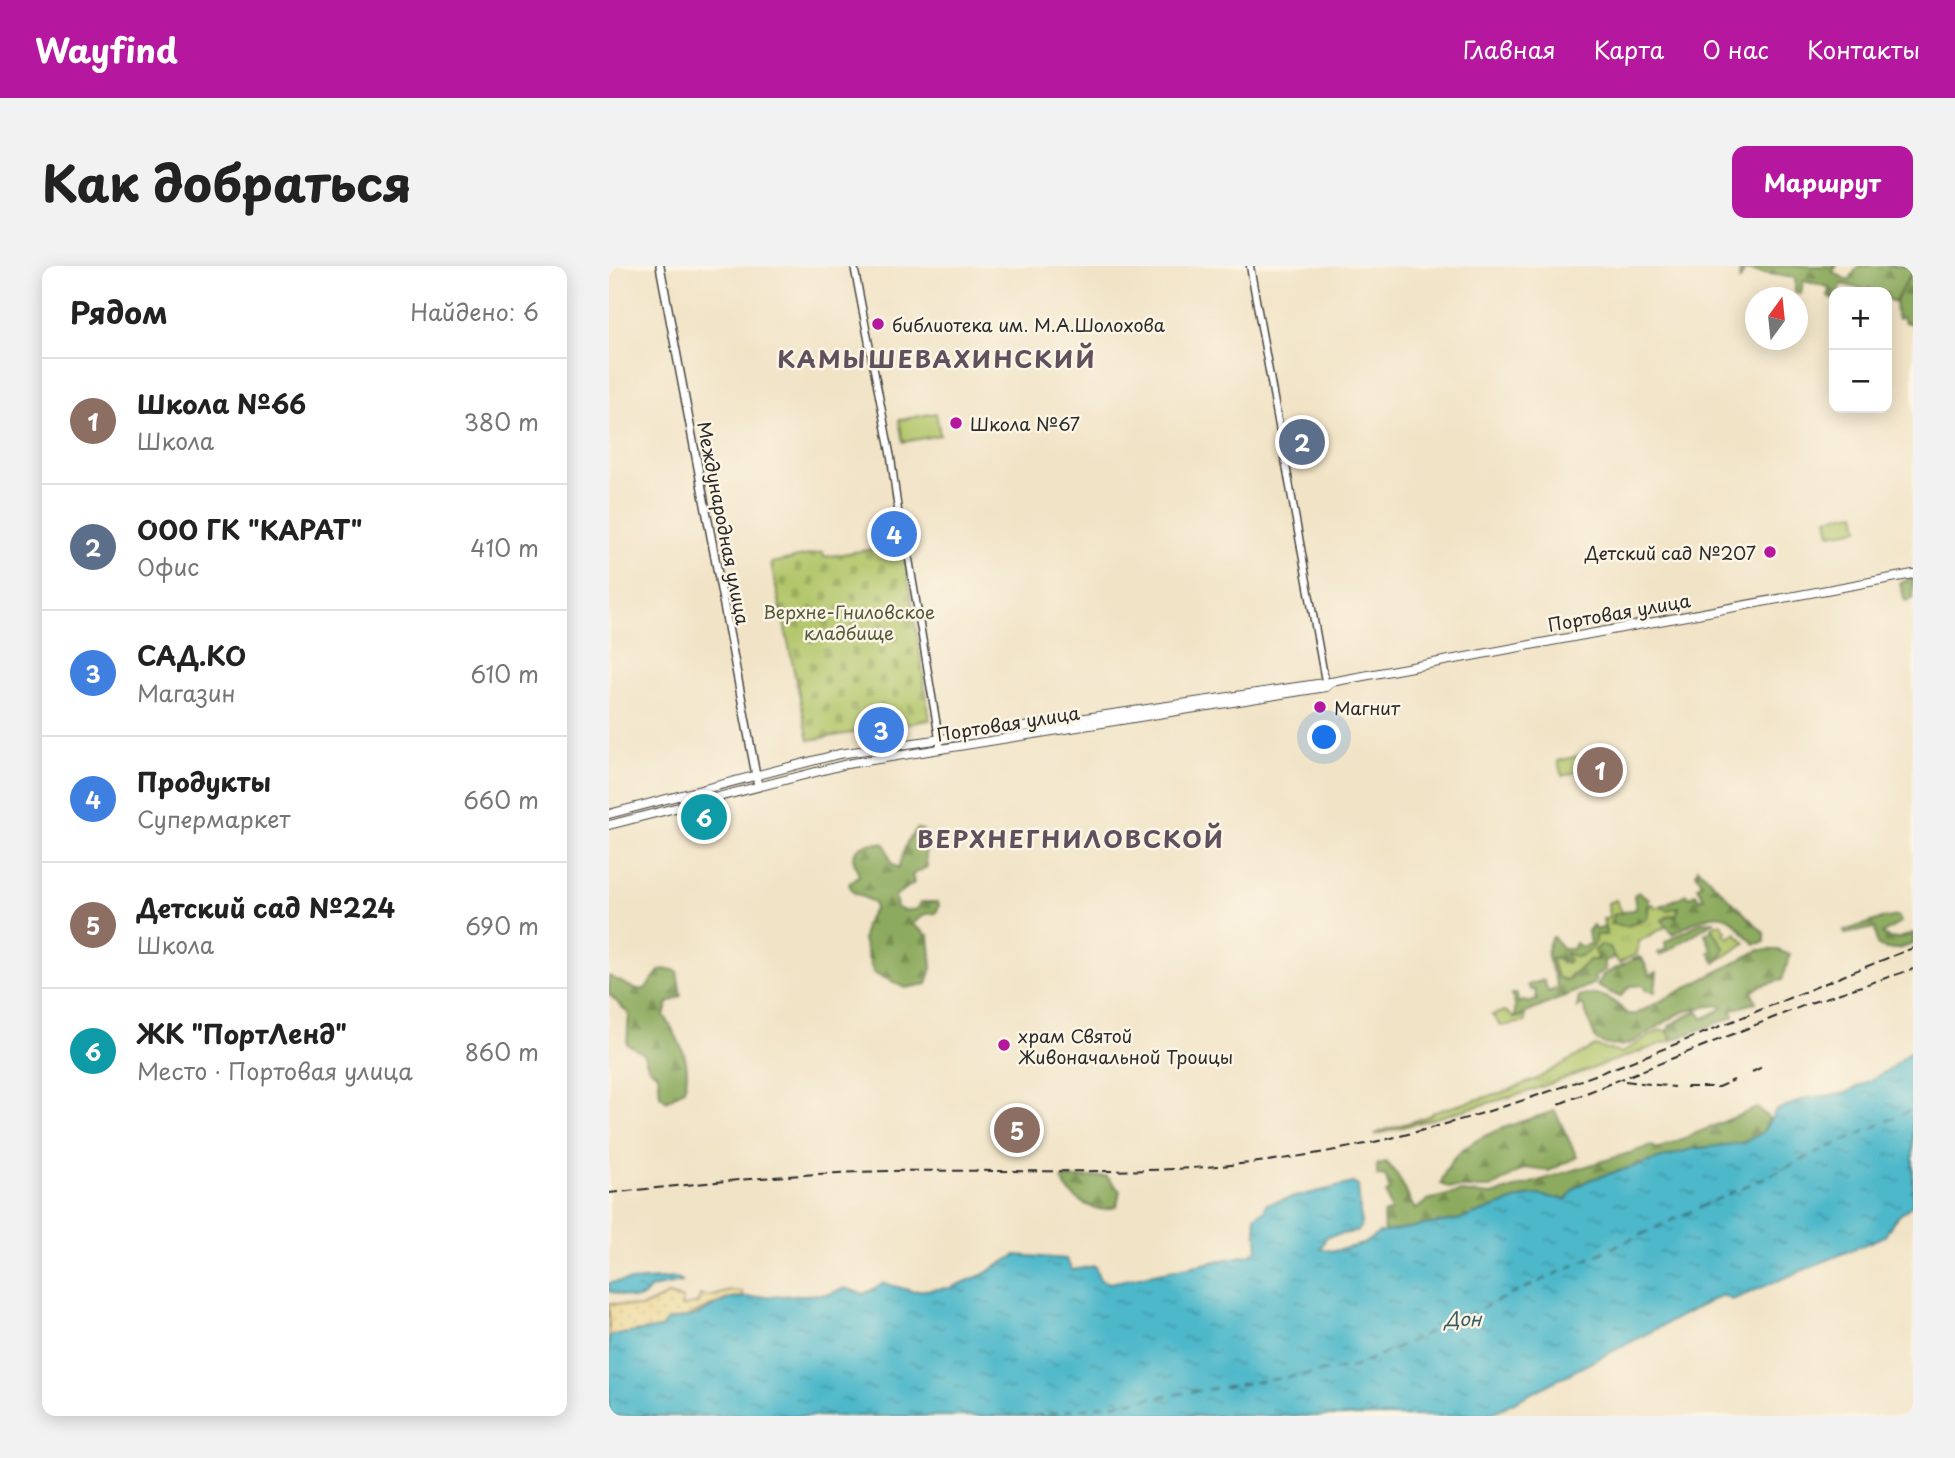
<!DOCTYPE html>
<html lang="ru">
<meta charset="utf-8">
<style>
:root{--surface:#fff;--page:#f2f2f2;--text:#222;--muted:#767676;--line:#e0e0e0;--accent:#b5179e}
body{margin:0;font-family:"Playpen Sans",sans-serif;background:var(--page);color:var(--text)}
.controls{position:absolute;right:21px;top:21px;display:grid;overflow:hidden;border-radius:14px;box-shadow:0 4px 18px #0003}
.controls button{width:63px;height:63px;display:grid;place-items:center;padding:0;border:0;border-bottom:2px solid var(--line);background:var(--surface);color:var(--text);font:35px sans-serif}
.compass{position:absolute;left:1136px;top:21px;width:63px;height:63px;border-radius:50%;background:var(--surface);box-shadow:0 4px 18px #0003;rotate:15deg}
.you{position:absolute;left:716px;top:472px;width:24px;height:24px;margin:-18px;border:5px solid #fff;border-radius:50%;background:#1a73e8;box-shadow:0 0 0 10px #1a73e833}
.badge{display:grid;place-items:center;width:46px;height:46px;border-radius:50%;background:var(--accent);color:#fff;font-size:23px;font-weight:700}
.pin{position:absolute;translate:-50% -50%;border:4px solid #fff;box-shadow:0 2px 7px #0006}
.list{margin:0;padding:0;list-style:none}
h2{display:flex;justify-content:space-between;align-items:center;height:91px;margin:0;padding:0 28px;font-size:30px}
h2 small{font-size:23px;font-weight:400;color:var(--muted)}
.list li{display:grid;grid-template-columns:46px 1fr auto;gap:21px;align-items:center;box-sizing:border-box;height:126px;padding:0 28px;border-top:2px solid var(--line)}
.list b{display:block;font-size:26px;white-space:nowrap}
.list p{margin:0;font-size:23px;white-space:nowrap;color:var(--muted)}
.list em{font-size:23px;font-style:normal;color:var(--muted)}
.map{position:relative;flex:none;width:1304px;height:1150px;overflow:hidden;border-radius:14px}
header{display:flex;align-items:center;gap:42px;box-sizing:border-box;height:98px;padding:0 35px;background:var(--accent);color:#fff}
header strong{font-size:33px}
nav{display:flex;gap:38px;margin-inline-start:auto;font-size:24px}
.intro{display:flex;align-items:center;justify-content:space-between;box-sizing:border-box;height:168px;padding:0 42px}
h1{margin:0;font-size:49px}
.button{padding:18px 32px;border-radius:14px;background:var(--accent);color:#fff;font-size:24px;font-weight:700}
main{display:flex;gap:42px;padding:0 42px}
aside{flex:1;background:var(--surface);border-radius:14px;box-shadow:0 4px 18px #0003}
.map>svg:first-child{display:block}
.grass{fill:url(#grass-tufts);stroke:#6e784a;stroke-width:2}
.forest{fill:url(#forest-firs);stroke:#5c6b44;stroke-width:2}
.sand{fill:url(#sand-dots);stroke:#8c8264;stroke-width:2}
.cemetery{fill:url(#cemetery-stones);stroke:#6e784a;stroke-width:2}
.garden{fill:#b2c66a;stroke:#6e784a;stroke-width:2}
.water{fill:url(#water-ripples);stroke:#3c727a;stroke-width:2}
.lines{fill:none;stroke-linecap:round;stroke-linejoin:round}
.ferry{stroke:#375c63;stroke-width:2;stroke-dasharray:9 7;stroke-linecap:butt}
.tertiary-casing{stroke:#494742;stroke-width:9}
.secondary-casing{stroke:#494742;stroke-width:10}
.primary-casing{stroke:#494742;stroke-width:10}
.tertiary{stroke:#fff;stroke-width:6}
.secondary{stroke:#fff;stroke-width:7}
.primary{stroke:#fff;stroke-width:8}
.rail{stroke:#2b2b2b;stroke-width:2;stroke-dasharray:10 5;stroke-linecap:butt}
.poi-dot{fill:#b5179e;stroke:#fcf5e5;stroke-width:2.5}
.labels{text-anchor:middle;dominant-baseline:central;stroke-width:5;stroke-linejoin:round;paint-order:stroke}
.poi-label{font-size:18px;fill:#2b2b2b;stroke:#fcf5e5;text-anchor:start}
.street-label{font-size:18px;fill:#2b2b2b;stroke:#fcf5e5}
.park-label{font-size:18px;fill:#545a3e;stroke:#fcf5e5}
.water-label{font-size:19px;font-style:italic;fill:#375c63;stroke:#fcf5e5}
.district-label{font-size:24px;font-weight:bold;letter-spacing:2px;fill:#61505e;stroke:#fcf5e5}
</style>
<header>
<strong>Wayfind</strong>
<nav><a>Главная</a><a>Карта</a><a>О нас</a><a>Контакты</a></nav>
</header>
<div class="intro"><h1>Как добраться</h1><a class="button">Маршрут</a></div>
<main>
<aside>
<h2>Рядом<small>Найдено: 6</small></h2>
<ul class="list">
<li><span class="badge" style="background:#8d6e63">1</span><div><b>Школа №66</b><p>Школа</p></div><em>380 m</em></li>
<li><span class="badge" style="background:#5c6f8a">2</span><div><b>ООО ГК &quot;КАРАТ&quot;</b><p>Офис</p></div><em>410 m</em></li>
<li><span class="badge" style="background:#3f7fe0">3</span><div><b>САД.КО</b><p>Магазин</p></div><em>610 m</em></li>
<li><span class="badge" style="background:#3f7fe0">4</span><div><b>Продукты</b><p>Супермаркет</p></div><em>660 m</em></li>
<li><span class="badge" style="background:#8d6e63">5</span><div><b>Детский сад №224</b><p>Школа</p></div><em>690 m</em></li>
<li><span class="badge" style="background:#0f9aa8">6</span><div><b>ЖК &quot;ПортЛенд&quot;</b><p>Место · Портовая улица</p></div><em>860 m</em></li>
</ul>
</aside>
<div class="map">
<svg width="1304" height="1150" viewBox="0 0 1304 1150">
<defs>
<pattern id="grass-tufts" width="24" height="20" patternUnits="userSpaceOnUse" patternTransform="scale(1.75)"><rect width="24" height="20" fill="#b2c66a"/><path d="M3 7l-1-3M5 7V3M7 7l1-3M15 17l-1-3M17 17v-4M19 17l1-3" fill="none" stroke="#99aa5c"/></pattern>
<pattern id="forest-firs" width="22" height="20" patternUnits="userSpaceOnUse" patternTransform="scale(1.75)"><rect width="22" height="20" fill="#8dab5e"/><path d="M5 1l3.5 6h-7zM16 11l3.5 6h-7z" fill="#738b4e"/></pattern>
<pattern id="sand-dots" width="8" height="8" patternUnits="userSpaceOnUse" patternTransform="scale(1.75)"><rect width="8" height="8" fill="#eeda9e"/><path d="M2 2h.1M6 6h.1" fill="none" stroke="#cb8" stroke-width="1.8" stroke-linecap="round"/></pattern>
<pattern id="cemetery-stones" width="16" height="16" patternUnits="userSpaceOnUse" patternTransform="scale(1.75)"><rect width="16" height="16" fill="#b2c66a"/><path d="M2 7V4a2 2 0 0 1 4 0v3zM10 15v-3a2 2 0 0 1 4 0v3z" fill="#99aa5c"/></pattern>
<pattern id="water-ripples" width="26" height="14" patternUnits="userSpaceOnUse" patternTransform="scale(1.75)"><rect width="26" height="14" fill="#4db8ca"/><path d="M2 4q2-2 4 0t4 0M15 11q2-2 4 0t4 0" fill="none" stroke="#4096a4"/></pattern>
</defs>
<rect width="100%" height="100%" fill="#fcf5e5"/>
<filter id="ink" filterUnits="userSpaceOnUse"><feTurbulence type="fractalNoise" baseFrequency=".0143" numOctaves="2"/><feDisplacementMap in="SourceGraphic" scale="14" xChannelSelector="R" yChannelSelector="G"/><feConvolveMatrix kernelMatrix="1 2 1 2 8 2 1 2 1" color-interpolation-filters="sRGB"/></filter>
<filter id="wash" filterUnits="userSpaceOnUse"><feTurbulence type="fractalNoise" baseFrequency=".00686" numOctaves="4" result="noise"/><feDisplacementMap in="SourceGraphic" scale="28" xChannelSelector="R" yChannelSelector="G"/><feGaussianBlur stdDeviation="1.57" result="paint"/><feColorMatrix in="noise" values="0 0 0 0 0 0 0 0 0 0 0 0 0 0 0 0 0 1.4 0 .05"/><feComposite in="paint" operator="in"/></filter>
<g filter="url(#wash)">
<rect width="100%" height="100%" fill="#f1e3c6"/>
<g class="grass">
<path d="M1007,634L1013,646L1004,650L1018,660L1038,652L1040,639L1044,638L1047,642L1052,640L1058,644L1068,640L1070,647L1053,654L1058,660L1030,675L1028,688L1010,697L1001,685L962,708L958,715L948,711L942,692L946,691L952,697L956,686L978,687L986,669H997L994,653L1000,651L999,637Z"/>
<path d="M1111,657L1117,665L1115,669L1119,672L1127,667L1136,677L1106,697L1112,692L1115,682L1102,662Z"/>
<path d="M896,745L906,752L916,750V756L892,760L883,749Z"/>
<path d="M1051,764L1059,765L1063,774L915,827L765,869C781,859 814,856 825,846L898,825L927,813L986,780L1012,787Z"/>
</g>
<g class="forest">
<path d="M1125,0H1227L1224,6L1240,15L1249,0H1304V3L1286,36L1278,33V26H1264L1233,18L1230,26H1225V34L1219,30L1220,21L1194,15L1192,28L1186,26V12L1136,4L1130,16L1131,2Z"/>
<path d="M1304,6V58L1295,56L1293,51L1289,53C1280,37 1296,19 1304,6Z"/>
<path d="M1304,312V333L1296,335L1291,317Z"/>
<path d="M308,563L314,564L318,601L303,609L305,617L286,630L288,642L296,645L308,643L311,636H329L330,640L327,647L317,648L303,658L320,670L323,702L318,718L296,722L264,706L254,674L256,658L266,642L264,636L244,626L240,618L250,609L244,593C246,578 263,575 276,578L283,598L289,602L298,576Z"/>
<path d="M1089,602L1155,667L1156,676L1146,678C1137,671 1131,661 1122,654C1106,641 1078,660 1064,668L1053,654L1061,649L1067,650L1070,641L1058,644L1052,640L1078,628L1080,631L1087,628L1090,634L1095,632L1088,621L1093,617L1087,607Z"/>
<path d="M1030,626L1040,633L1038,652L1018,660L1002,658L1004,649L1027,643L1025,629Z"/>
<path d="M1289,650L1292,656L1273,668C1282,676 1294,672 1304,667V678C1293,682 1278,687 1268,679L1266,662L1236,668L1235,665L1271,653Z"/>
<path d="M1106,655L1051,690L1049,687L1057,683L1056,676L1093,656Z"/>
<path d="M984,659L987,664L996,661L997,669H986C988,682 979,687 968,691L957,687L960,695L957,697L946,691L942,692L948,711L958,715L980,694H988L986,684L992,679L1001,681L1005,691L996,696V704L986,710V717L906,752V739L902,728H908L909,737L917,734L918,737L928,734L926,724H922L919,719L935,714L939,726L949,722C945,706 931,685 944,671L954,683H963L966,677L973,681L981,678L979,665Z"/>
<path d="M1104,663L1115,682L1112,692L1106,697L1100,687L1103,684L1096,668Z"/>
<path d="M1150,684H1169L1181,689L1173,714L1151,720L1143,726L1147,736L1123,744L1125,751L1063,774L1059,765L1061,759L1089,744L1094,753L1114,742L1113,739C1099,740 1083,742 1070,748C1042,761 1019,793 987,774L974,739L968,742L970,731C990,723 1005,734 1018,748H1027Z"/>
<path d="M1029,691L1033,692L1041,709L1048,706L1046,726L1036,724L1034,719L1021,720L1011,731L988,720L994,709Z"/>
<path d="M59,703L68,705L72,730L59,737L55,749C68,771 85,796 75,823L58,835L51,829L49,808L40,802L34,787L18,778L20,748L0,728V710L26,723H36L51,704Z"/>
<path d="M1148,842L1160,852L1154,866L1134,877L1083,883L980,914L966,922L957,934L918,930L852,953L775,966L774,948L782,945L777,927L781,925L776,909L768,910V899L777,896L789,910L806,944L819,934L851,926L883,929L1043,880L1049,883Z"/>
<path d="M946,845L968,891L940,905L916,902L882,922H841L832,918C842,872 905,858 946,845Z"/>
<path d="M497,910L511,924L508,940C488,950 460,933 453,913Z"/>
</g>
<path class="sand" d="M122,1025L133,1026L135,1031L121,1032L52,1062L0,1070V1037L32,1042L59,1029L74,1033L72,1041L89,1037L91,1029L100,1031Z"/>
<path class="cemetery" d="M294,278L321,454L200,474L162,297L214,286L215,291Z"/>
<g class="garden">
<path d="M327,147L331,169L294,176L290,154Z"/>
<path d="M1247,247L1250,263L1221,268L1218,252Z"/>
<path d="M977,488L981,502L953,510L949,495Z"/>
</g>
<g class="water">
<path d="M1304,783V938L1285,954L1276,970L1123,1034L1113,1029L878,1150H0V1070L52,1062L57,1055L88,1049L121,1032L220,1028L236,1022L255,1028L275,1017L303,1025L341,1022L373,1009L407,989L457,993L463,1004L486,1000L491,1014L501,1017L643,988L649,982L646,950L656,944L657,938L744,917L749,920L752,960L749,965L717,971L712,983L725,985L754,978L770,967L852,953L918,930L930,929L957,934L966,922L980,914L1083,883L1134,877L1154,866L1167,844L1198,832L1237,827L1280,804Z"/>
<path d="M68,1012L73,1016L42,1022L35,1030L24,1033L0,1025V1017L6,1016Z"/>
</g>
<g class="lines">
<path class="ferry" d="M424,1150L745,1101L1304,843"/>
</g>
</g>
<g filter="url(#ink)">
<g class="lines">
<g class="tertiary-casing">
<g id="tertiary">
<path d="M245,0L282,192L290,252L294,257L332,484"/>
<path d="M641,0L716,415"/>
</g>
</g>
<g class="secondary-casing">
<path id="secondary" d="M51,0L149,520"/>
</g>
<g class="primary-casing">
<g id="primary">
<path d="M0,548L230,488L722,416L1304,308"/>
<path d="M0,559L238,498L717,421L722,416"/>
</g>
</g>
<use href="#tertiary" class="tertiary"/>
<use href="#secondary" class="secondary"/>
<use href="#primary" class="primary"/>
<g class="rail">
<path d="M1143,806L1153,801"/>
<path d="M1016,815L1065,821"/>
<path d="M1077,821H1109L1125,814"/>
<path d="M950,838L1201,737L1304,703"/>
<path d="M0,927C94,917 188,907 282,905C417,903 553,912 686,891C902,858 1102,761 1304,682"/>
</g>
</g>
</g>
<g class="poi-dot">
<circle cx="269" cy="58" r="7"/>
<circle cx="347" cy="157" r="7"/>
<circle cx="1161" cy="286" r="7"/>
<circle cx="711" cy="441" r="7"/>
<circle cx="395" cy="779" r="7"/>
</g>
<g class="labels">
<g class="poi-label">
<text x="283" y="58">библиотека им. М.А.Шолохова</text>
<text x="361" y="157">Школа №67</text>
<text x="1147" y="286" text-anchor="end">Детский сад №207</text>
<text x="725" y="441">Магнит</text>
<text x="409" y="769">храм Святой<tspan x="409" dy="21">Живоначальной Троицы</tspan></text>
</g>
<g class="street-label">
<text transform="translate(115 257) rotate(79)">Международная улица</text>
<text transform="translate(1010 346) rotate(-10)">Портовая улица</text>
<text transform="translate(399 457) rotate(-9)">Портовая улица</text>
</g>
<g class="park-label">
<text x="240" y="345">Верхне-Гниловское<tspan x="240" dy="21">кладбище</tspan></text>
</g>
<g class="water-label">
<text x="854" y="1052">Дон</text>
</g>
<g class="district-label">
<text x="328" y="92">КАМЫШЕВАХИНСКИЙ</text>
<text x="462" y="572">ВЕРХНЕГНИЛОВСКОЙ</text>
</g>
</g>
</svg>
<div class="controls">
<button>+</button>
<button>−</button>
</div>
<svg class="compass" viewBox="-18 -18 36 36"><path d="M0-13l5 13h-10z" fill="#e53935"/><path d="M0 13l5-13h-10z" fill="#767676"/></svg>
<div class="you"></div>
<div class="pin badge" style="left:991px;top:504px;background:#8d6e63">1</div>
<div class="pin badge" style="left:693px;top:176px;background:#5c6f8a">2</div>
<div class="pin badge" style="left:272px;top:464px;background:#3f7fe0">3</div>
<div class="pin badge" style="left:285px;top:268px;background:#3f7fe0">4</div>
<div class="pin badge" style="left:408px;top:864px;background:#8d6e63">5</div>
<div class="pin badge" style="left:95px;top:551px;background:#0f9aa8">6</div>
</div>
</main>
